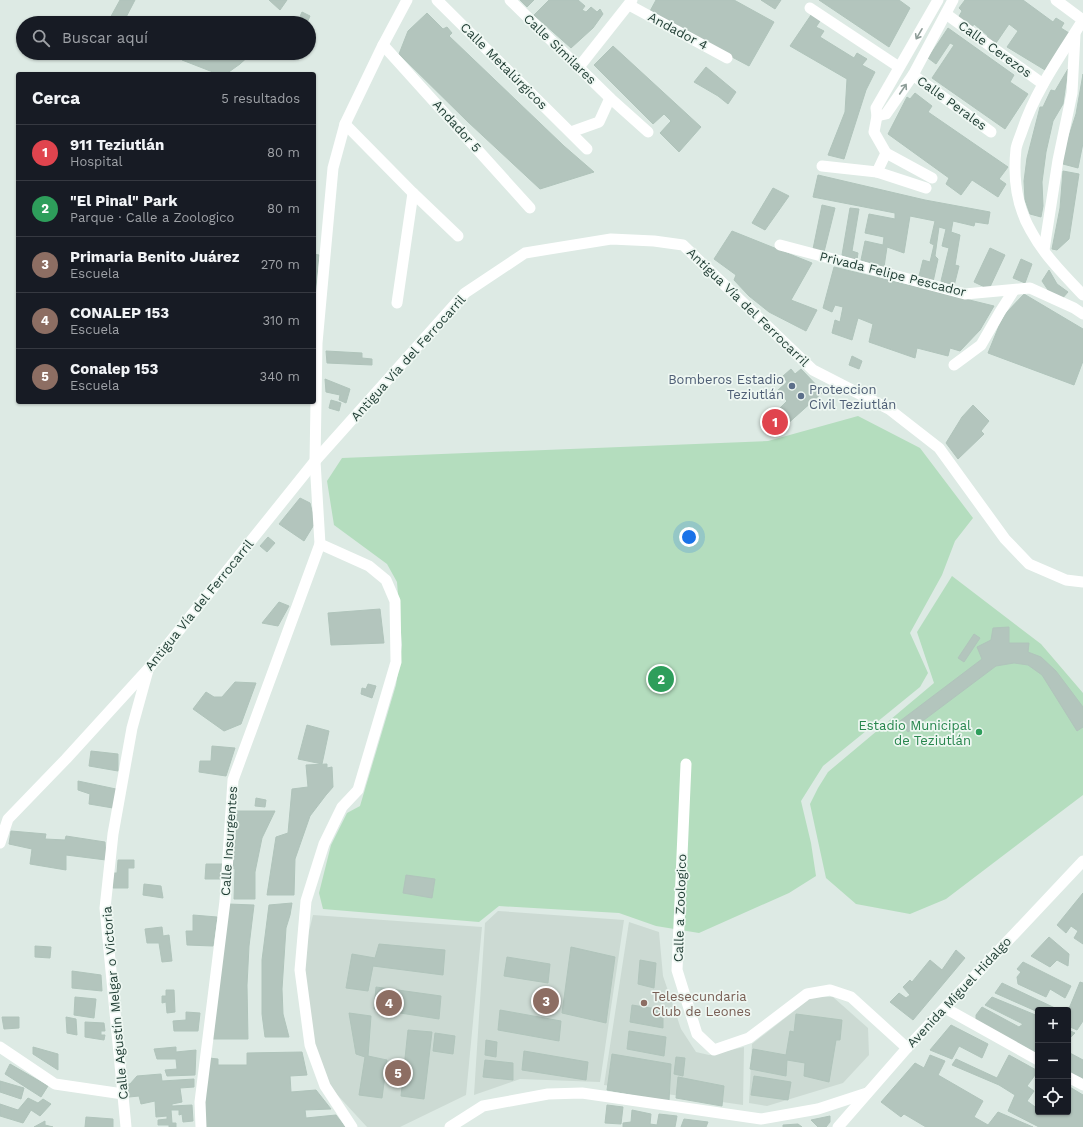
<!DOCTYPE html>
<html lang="es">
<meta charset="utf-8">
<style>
:root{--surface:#171b24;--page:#20242c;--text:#f1f3f6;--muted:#9ea1a6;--line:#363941;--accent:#fa6f4c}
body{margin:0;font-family:"Work Sans",sans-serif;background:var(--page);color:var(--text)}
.controls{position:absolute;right:12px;bottom:12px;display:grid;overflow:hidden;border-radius:4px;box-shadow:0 1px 3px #0004}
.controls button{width:36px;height:36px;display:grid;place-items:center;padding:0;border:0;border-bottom:1px solid var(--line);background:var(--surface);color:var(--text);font:20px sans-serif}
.you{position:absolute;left:689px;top:537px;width:14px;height:14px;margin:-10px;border:3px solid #fff;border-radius:50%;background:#1a73e8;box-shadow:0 0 0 6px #1a73e833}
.badge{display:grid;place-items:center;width:26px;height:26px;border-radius:50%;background:var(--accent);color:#fff;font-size:13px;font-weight:700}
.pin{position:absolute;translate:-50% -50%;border:2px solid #fff;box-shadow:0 1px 4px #0006}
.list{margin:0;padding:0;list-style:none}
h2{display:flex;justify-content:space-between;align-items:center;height:52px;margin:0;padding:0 16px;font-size:17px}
h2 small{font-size:13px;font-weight:400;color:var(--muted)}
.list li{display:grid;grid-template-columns:26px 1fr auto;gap:12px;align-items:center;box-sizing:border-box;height:56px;padding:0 16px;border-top:1px solid var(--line)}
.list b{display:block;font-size:15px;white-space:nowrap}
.list p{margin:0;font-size:13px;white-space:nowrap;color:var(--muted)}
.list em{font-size:13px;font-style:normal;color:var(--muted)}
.icon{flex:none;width:22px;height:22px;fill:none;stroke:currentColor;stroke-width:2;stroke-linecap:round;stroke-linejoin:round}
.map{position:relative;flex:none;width:1083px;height:1127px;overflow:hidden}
.search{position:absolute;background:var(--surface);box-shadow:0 1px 3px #0004;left:16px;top:16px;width:300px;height:44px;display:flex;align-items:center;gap:10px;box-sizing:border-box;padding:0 14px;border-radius:22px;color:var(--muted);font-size:15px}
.panel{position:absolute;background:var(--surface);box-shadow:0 1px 3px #0004;left:16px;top:72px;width:300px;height:332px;border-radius:4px}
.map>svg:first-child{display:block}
.built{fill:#ccdad3}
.green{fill:#b4ddbe}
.building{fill:#b3c5bd;stroke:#b0c4bb}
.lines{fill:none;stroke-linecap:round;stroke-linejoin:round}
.street{stroke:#fff;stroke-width:11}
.oneway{stroke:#8e9d98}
.service-dot{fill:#5c6f8a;stroke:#eef7f2;stroke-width:1.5}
.leisure-dot{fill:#2e9e5b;stroke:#eef7f2;stroke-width:1.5}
.education-dot{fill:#8d6e63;stroke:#eef7f2;stroke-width:1.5}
.labels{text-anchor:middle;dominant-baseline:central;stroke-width:3.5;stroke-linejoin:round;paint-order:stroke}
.street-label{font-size:13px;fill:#1e3b32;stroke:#eef7f2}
.service-label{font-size:13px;fill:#4e5e75;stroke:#eef7f2;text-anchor:end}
.leisure-label{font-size:13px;fill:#27864d;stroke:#eef7f2;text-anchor:end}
.education-label{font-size:13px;fill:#785e54;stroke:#eef7f2;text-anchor:start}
</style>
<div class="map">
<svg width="1083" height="1127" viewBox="0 0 1083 1127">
<rect width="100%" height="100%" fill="#ddeae4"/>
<g class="built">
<path d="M498,911L624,920L600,1082L520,1079L474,1095L485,923Z"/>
<path d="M313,915L482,927L466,1095L400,1127H367L319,1075L300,968Z"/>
<path d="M629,922L659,932L663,976L681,1029L696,1052L709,1055L744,1047L743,1105L604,1085Z"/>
<path d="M812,997H833L868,1028L869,1055L843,1083L767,1106L749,1103L752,1044Z"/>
</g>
<g class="green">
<path d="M858,416L920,448L973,518L955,541L942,575L910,633L928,673L920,687L823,766L801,801L811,843L816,876L789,893L699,933L656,926L619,913L499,906L479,922L323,909L319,893L331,845L347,813L360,806L396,685L402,645L397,582L387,564L334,525L327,481L342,458L768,441Z"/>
<path d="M952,576L1041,644L1083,693V795L946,899L910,914L856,904L826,878L810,804L818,788L828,772L934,683L917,632Z"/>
</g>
<g class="building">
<path d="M120,0H135L123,23H114L109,20Z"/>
<path d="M269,0H287L280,10Z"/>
<path d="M520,0H534L527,7Z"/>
<path d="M549,0H578L585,6L582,10L586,12L591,7L597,12L600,9L603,14L593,28L571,48L534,15Z"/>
<path d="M656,0H734L774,22L749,66L649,13Z"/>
<path d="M761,0H781L775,9Z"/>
<path d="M819,0H899L910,8L889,47Z"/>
<path d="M965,0H1023L1053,22L1056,18L1064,23L1061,28L1069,33L1045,70L1007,47L1018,31L1009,24L994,46L986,40L988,36L974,24L971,29L958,18L962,11L959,8Z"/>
<path d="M302,12L310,16L307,23H297Z"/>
<path d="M427,13L443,29L447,27L452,33L449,36L564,146L594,172L540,189L468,122L399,54L408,31Z"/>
<path d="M811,15L820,21L816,27L824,31L820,37L854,58L857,53L867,59L862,65L875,72L866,90L844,159L828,155L845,112L847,79L790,46Z"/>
<path d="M948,28L1014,75L1010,82L1028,94L1005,129L932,78L954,45L950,43L936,64L928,58Z"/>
<path d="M613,46L701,127L679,152L660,133L671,121L664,114L653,124L594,65Z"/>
<path d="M188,53H252L240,64L226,74H218L182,60Z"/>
<path d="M706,67L736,92L728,104L718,96L694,82Z"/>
<path d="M1068,69L1063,104L1053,121L1046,152L1042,182L1043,206L1041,217L1030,214L1025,200L1024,181L1027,158L1040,107H1043L1051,90L1055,91Z"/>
<path d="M1083,74V143L1078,168L1063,164L1067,142L1076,114Z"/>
<path d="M915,93L932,106L928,112L1008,167L999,179L1006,184L998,197L972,180L961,195L946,184L949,178L888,134L907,97L910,99Z"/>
<path d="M1063,171L1079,174L1069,239L1057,250L1052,249L1060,208Z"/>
<path d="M818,175L925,200L990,212L988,224L975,222L974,226L953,221L951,232L960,235L955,265L959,266L954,286L941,281L949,248L942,246L946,229L939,227L935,256L938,259L933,282L919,276L923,260L930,262L934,245L930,243L935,221L910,216L904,253L887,247L884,267L861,260L865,241L883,245L884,237L865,233L869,214L895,219V213L813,197Z"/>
<path d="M773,188L789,196L765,230L752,223Z"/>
<path d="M822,205L835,208L824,252L813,249Z"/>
<path d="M850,208L859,209L852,251L858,253L857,260L842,255Z"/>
<path d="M314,226V254L319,255L314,307Z"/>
<path d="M732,231L812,263L791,300L817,310L806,331L769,312L749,296L734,280L736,275L714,259Z"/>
<path d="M990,248L1005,255L989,289L974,282Z"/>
<path d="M1021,259L1032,264L1025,283L1013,278Z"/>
<path d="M834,267L994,306L980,330L960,351L950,348L948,356L917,348L915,358L869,342L873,324L858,318L852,340L832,333L835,320L840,322L843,307L835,305L832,312L823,308Z"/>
<path d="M1049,270L1057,284L1068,292L1061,300L1050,293L1042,281Z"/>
<path d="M1024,294L1083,329V361L1074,385L988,353L999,326L1006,313Z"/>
<path d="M326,351L362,353V358L372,359V365L327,363Z"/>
<path d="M852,356L862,361L859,369L849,365Z"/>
<path d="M791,369L795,374L801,369L823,392L785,426L775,413L787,401L778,390L787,382L783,376Z"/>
<path d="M325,379L350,389L346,403L339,400L340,395L326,392Z"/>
<path d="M331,400L341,403L339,411L329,408Z"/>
<path d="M973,405L989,421L981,431L984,434L958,459L946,443L962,417Z"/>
<path d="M300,498L310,503L315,523L304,541L279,524Z"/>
<path d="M268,537L275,543L267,552L260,546Z"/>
<path d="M279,602L289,606L278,626L262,623Z"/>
<path d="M380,609L384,643L331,645L328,613Z"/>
<path d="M1009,627V643H1029L1028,652L1041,657L1056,671L1083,707V727L1077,731L1042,675L1028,665L1014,663L996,666L908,732L900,721L982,659L977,647L991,640L993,628Z"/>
<path d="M974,634L980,638L964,662L958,658Z"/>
<path d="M235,682L256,683L241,724L224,731L193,709L206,692L214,697H222Z"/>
<path d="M368,684L376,686L372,698L361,694L362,688L366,689Z"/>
<path d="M307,725L329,731L322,764L298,759Z"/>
<path d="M212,746L235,748L226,776L199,772L200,761H211Z"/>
<path d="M91,751L118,754V771L89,766Z"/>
<path d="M327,764V768L332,767L333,787L326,795L310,816L295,859L294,895H267L276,837L288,833L292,789L308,787L306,765Z"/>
<path d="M78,781L116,789L113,808L89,804L90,794L78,790Z"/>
<path d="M256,798L266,800L265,807L255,806Z"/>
<path d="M234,811H275L262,838L255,872V899H234L235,869L228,866L230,839L236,838Z"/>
<path d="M11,831L46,834L45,839L65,840L66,836L105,842L106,860L66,855V870L30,864L32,849L9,844Z"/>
<path d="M118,860H134V868H128V888H113L114,873H117Z"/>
<path d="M206,864H222L223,879H205Z"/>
<path d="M406,875L435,879L432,898L403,893Z"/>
<path d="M144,884L161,886L163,898L143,895Z"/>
<path d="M1083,893V944L1074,938L1078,931L1071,926L1066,933L1057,925Z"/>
<path d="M292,903L290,915L286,928L282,989L283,1014L289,1037H265L262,1014V960L269,905Z"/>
<path d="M228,904L254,905L249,946L247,985L248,1039H212Z"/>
<path d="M193,915L217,917L213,946L187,945L186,931H193Z"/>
<path d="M162,927L163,936L169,935L172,961L162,962L159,943H147L145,929Z"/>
<path d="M1049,937L1069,954L1068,966L1057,960L1050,967L1031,956Z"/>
<path d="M379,944L445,950L443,975L373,966L368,991L346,988L352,954L375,958Z"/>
<path d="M35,946L51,947L50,958L35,957Z"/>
<path d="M571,947L615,957L606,1023L562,1013Z"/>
<path d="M956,950L965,958L913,1020L890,1002L899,993L906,998L910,995L903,987L910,980L912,982L930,960L942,970Z"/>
<path d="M507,957L550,964L548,983L504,976Z"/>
<path d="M640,960L656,963L654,988L638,984Z"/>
<path d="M1023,962L1071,986L1065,998L1050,989L1046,997L1018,984L1017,977L1021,972L1017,969Z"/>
<path d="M72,971L101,975L102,991L72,988Z"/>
<path d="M1080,982L1083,983V1021L1077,1030L1068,1026V1011Z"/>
<path d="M1002,983L1055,1008L1054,1010H1038V1012L995,993Z"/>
<path d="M376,987L441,996L439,1019L374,1009Z"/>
<path d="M166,990H174L175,1012L167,1013L166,1002L162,1003V996H166Z"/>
<path d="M75,997L96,999L94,1018L74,1015Z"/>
<path d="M992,997L1038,1016V1054L976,1020V1015L982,1007L1019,1027L1023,1024L985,1005Z"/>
<path d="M632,1005L663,1010V1028L630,1022Z"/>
<path d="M500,1010L561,1021L559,1041L498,1030Z"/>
<path d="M186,1012L200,1013L198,1031H174L173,1021L186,1020Z"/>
<path d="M349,1013L371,1016L368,1056L387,1060L382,1098L359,1095L365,1057L356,1054Z"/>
<path d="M796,1014L842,1020L840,1040H836L829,1082L804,1076L805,1063L787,1060L786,1076L750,1069L753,1049L786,1055L790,1031L794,1032Z"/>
<path d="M2,1017H19V1028L4,1029Z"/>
<path d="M66,1017L76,1019L77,1035L67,1033Z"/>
<path d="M85,1022L104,1023L105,1031H101V1035H105L104,1040L85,1037Z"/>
<path d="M951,1025L988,1044L982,1058L959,1046L952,1059L930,1050Z"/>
<path d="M408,1030L432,1032L424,1099L401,1096Z"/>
<path d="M1068,1030L1075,1033L1068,1040Z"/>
<path d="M629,1031L666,1037L664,1056L627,1049Z"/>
<path d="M435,1033L455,1036L453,1054L433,1051Z"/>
<path d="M486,1040L497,1042L496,1057L485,1055Z"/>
<path d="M33,1047L58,1054V1070L33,1054Z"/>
<path d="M176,1047V1052L196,1050L195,1075L167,1076L165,1070L177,1069L176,1059H157L154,1049Z"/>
<path d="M524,1051L588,1062L586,1080L522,1070Z"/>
<path d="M302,1052L307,1075L290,1076L291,1092L316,1090L331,1109L305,1110L306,1118L336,1115L345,1127H203L201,1102L206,1101L209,1058L218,1059V1065H247V1053Z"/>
<path d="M1068,1052L1083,1060V1079L1068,1071Z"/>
<path d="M612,1054L671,1064L669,1101L607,1090Z"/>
<path d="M930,1055L945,1061L938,1075L983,1101L974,1117L988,1125L998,1112L1033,1127H926L904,1114L901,1117L881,1102L915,1063L924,1068Z"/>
<path d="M1009,1055L1038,1071L1027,1086L1034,1091L1027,1101L1038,1109V1112H1043L1047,1115L1048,1112H1068V1086L1083,1095V1127H1039L1008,1111L1015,1095L999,1085L952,1065L956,1059L997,1078Z"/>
<path d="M676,1057L685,1058L683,1076L674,1074Z"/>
<path d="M485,1060L513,1063V1080L483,1077Z"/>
<path d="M10,1064L48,1086L41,1097L5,1074Z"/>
<path d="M161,1074L162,1081L194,1079V1087L180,1088L182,1102L172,1104V1106L192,1105L193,1121L183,1122L182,1114L179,1115V1110H171L172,1123H176V1127H169V1125H158V1120L167,1119V1116L156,1117L155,1101L141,1104L139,1096L129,1097L128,1084H130L137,1076Z"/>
<path d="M754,1076L791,1082L788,1100L751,1095Z"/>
<path d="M678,1077L724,1086L722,1106L676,1098Z"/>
<path d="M0,1081L24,1088L21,1099L0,1092Z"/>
<path d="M28,1098L38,1103L43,1099L51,1104L40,1116L31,1110L23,1123L0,1116V1104L18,1110Z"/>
<path d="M607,1105L623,1107L621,1124L605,1123Z"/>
<path d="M632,1110L651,1114L650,1124L657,1125L659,1114L677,1116L675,1127H623V1123L631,1122Z"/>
<path d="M830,1116V1122L826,1127H818L811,1120Z"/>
<path d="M86,1117L113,1119V1127H85Z"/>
<path d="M684,1119L708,1122L706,1127H681Z"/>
<path d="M45,1121V1125L53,1127H34Z"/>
<path d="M798,1124L802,1127H783V1125Z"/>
</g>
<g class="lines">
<g class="street">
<path d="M437,0L587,149"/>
<path d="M510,0L610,98L648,132"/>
<path d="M1056,0L1083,20C1061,55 1035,91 1022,131C1020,137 1017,143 1016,149C1013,177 1017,207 1031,231C1044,255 1064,275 1083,295"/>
<path d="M629,5L727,58"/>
<path d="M810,8L899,67"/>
<path d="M946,14L1043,84"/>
<path d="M383,45L530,208"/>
<path d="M579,67L632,0"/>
<path d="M913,75L991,132"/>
<path d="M877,116L886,114L913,75L953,0"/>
<path d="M345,124L413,193L458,236"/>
<path d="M571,132L599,122L610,98"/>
<path d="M822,166L877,172L926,188"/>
<path d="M877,172L886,153"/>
<path d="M932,178L886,153L874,132L877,116L876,108L938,0"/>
<path d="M780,245L965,294L1030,288L1074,308L1083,314"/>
<path d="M1044,250L1058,160L1072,93L1075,34"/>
<path d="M397,303L413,193"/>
<path d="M954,365L981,345L1000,312L1014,290"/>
<path d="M686,764L677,970L697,1034L714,1050L749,1038L807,994L830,990L851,997L907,1048"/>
<path d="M0,843L8,819L66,759L149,668L315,461L465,293L525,253L611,239L654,241L683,245L813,370L889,409L939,448L1005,539L1029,564L1066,580L1083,582"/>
<path d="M945,1008L1038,1060"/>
<path d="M0,1047L55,1084L123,1094"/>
<path d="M1068,1077L1083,1085"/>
<path d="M126,1127L105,908L113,834L132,728L148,670"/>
<path d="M201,1127L200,1102L225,901L233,780L320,544"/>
<path d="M352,1127L325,1086L310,1045L300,970L306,901L324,844L342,807L358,790L396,662L395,601L386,580L369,566L320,544L315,461L317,343L333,168L345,124L383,45L407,0"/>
<path d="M450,1127L483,1106L548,1094L582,1093L761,1119L818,1109L867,1093"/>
<path d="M838,1127L907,1048L1083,861"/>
</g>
</g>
<defs><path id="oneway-shaft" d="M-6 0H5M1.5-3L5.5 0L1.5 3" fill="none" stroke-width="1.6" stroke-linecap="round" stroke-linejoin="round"/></defs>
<g class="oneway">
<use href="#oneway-shaft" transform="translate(919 34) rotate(120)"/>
<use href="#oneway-shaft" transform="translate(903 89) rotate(-56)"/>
</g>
<g class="service-dot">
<circle cx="792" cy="386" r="4"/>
<circle cx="801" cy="396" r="4"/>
</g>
<circle class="leisure-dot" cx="979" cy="732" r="4"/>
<circle class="education-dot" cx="644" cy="1003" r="4"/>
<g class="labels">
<g class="street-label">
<text transform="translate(678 31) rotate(28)">Andador 4</text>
<text transform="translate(560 49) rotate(44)">Calle Similares</text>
<text transform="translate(995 49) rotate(36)">Calle Cerezos</text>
<text transform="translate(504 66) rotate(45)">Calle Metalúrgicos</text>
<text transform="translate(952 103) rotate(36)">Calle Perales</text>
<text transform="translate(457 126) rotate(48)">Andador 5</text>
<text transform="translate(893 274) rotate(14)">Privada Felipe Pescador</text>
<text transform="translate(748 307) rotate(44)">Antigua Vía del Ferrocarril</text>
<text transform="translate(408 358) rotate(-48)">Antigua Vía del Ferrocarril</text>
<text transform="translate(199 605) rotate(-51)">Antigua Vía del Ferrocarril</text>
<text transform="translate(229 841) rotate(-86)">Calle Insurgentes</text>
<text transform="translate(680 908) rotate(-88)">Calle a Zoologico</text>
<text transform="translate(959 992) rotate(-47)">Avenida Miguel Hidalgo</text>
<text transform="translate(115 1003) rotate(-95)">Calle Agustín Melgar o Victoria</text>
</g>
<g class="service-label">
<text x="784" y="379">Bomberos Estadio<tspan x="784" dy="15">Teziutlán</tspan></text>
<text x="809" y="389" text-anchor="start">Proteccion<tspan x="809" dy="15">Civil Teziutlán</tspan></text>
</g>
<g class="leisure-label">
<text x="971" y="725">Estadio Municipal<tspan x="971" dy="15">de Teziutlán</tspan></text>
</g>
<g class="education-label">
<text x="652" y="996">Telesecundaria<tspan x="652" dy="15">Club de Leones</tspan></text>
</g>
</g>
</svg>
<div class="controls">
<button>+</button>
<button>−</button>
<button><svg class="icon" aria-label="locate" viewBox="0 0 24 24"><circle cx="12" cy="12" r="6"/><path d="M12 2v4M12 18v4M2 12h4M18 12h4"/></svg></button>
</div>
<div class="you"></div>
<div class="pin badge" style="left:775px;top:422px;background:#e0444e">1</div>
<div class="pin badge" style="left:661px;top:679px;background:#2e9e5b">2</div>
<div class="pin badge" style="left:546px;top:1001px;background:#8d6e63">3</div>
<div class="pin badge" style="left:389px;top:1003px;background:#8d6e63">4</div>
<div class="pin badge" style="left:398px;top:1073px;background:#8d6e63">5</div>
<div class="search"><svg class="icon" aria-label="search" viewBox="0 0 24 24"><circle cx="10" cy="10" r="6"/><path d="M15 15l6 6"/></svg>Buscar aquí</div>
<section class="panel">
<h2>Cerca<small>5 resultados</small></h2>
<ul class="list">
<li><span class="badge" style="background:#e0444e">1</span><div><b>911 Teziutlán</b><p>Hospital</p></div><em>80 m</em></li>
<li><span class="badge" style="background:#2e9e5b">2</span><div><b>&quot;El Pinal&quot; Park</b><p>Parque · Calle a Zoologico</p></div><em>80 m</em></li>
<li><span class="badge" style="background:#8d6e63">3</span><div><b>Primaria Benito Juárez</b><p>Escuela</p></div><em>270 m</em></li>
<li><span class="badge" style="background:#8d6e63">4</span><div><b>CONALEP 153</b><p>Escuela</p></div><em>310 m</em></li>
<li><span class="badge" style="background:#8d6e63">5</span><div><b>Conalep 153</b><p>Escuela</p></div><em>340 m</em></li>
</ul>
</section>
</div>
